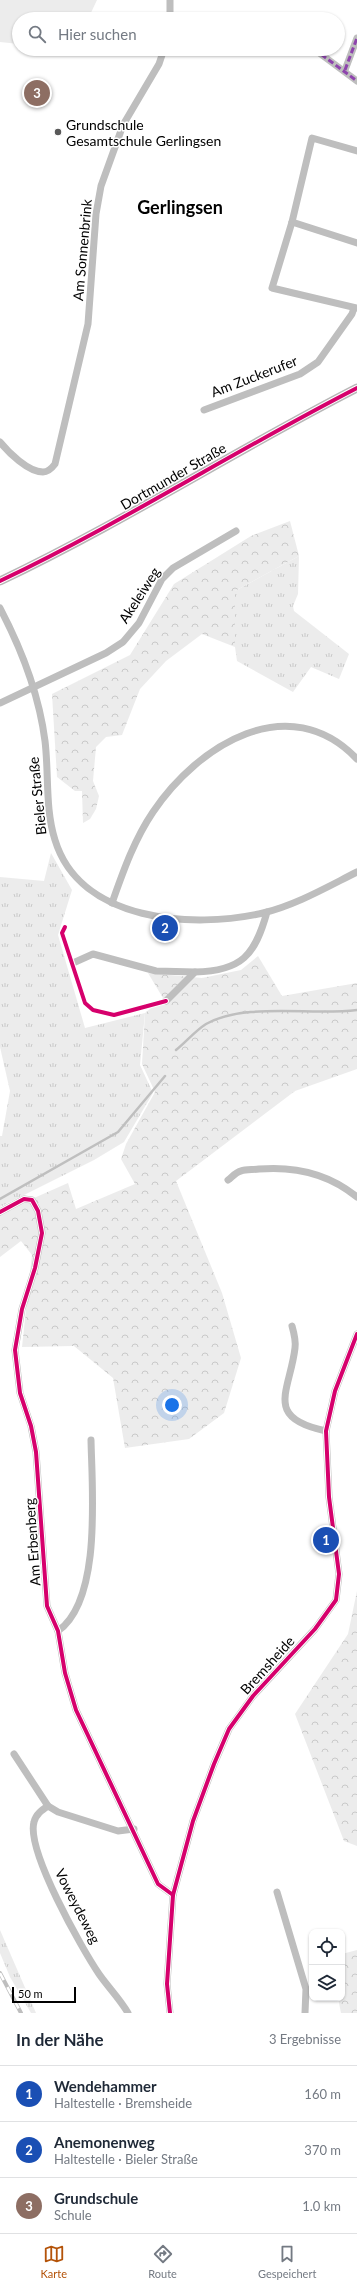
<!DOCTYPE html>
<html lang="de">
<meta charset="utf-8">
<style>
:root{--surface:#fff;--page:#f6f6f7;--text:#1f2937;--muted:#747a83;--line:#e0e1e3;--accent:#b45309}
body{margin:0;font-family:Lato,sans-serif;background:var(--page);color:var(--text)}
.controls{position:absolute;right:12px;bottom:12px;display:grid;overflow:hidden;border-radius:8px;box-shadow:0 1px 3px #0004}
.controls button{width:36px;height:36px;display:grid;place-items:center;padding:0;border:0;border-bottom:1px solid var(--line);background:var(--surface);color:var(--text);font:20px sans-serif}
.scale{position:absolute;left:12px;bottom:10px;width:64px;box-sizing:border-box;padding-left:4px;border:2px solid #000;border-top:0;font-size:11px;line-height:14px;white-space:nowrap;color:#000;-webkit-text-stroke:3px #fff;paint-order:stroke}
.you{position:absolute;left:172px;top:1405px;width:14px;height:14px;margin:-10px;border:3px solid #fff;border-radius:50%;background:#1a73e8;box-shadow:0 0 0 6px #1a73e833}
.badge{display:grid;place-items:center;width:26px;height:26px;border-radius:50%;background:var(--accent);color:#fff;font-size:13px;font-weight:700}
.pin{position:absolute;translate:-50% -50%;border:2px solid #fff;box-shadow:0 1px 4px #0006}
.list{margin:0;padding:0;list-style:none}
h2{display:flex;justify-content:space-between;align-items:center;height:52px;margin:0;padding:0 16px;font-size:17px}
h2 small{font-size:13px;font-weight:400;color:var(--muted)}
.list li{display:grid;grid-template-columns:26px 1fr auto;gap:12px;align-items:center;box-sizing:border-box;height:56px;padding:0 16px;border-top:1px solid var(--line)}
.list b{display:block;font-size:15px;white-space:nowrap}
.list p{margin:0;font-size:13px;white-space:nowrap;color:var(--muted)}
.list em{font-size:13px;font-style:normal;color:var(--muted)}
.icon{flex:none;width:22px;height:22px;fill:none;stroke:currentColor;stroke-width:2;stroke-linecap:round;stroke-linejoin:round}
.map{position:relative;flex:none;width:357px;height:2013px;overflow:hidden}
.search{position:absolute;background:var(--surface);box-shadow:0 1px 3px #0004;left:12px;right:12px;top:12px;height:44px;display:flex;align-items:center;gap:10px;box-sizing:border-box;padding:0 14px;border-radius:22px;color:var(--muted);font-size:15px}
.sheet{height:220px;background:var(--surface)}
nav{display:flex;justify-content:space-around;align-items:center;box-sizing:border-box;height:56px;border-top:1px solid var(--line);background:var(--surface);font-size:11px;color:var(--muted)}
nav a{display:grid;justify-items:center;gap:2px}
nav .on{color:var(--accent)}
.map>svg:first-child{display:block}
.grass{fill:url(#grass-tufts)}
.forest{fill:url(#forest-crowns)}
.park{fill:#ececec}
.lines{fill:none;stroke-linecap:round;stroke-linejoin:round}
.stream{stroke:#bfbfbf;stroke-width:2.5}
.street{stroke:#bebebe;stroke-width:7}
.secondary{stroke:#b8b8b8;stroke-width:9}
.rail-casing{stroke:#bebebe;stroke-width:4}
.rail{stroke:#fff;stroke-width:2.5;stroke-dasharray:8;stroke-linecap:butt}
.quiet{stroke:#8e44ad;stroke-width:3;stroke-dasharray:6 3;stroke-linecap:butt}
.cycleway-casing{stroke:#fff;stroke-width:6}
.cycleway{stroke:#d6006c;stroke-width:4}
.poi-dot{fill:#595959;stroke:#fff;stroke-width:1.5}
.labels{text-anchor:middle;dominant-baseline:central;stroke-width:3;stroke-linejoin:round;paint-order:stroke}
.poi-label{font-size:14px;fill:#000;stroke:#fff;text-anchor:start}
.street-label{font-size:14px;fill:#000;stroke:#fff}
.district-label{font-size:18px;font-weight:bold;fill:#000;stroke:#fff}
</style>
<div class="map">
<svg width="357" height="2013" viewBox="0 0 357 2013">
<defs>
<pattern id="grass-tufts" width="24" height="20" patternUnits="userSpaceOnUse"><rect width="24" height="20" fill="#ececec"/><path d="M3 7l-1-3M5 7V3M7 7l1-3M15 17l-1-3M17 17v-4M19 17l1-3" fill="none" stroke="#c9c9c9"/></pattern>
<pattern id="forest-crowns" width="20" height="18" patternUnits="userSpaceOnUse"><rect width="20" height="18" fill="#ececec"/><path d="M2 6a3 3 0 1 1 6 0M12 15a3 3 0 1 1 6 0" fill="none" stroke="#c9c9c9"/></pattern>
</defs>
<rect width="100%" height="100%" fill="#fff"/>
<g class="grass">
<path d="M299,556L298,594L293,606L294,611L349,654L339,679L311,667L293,692L237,661L235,647V591Z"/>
<path d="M51,853L72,890L58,935L85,1028L145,1013L140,1065L153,1093L124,1142L94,1160L0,1207V1136H2L10,1091L0,1047V877L44,881Z"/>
<path d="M0,1930L36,2013H31L10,1977L0,1953Z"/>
</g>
<g class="forest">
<path d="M290,521L299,556L235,591V647L202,634L166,661L140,689L122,735L106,737L96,747L93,781L99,796L96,809L90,819L83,823L82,791H75L57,777L52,694L130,655L174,584L251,536Z"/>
<path d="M258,956L282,996L357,983V1069L295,1091L176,1181L222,1293L241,1358L224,1413L189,1439L125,1448L113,1378L74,1346L22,1347L32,1255L21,1241L0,1257V1213L68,1183L76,1209L135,1184L121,1159L126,1144L155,1092L142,1064L145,1013L163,998L148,973L202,978L241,970Z"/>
<path d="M357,1591V1846L344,1841L295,1714L348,1634Z"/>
<path d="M357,1950V2013H341L338,1998H342V1954Z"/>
</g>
<path class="park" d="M0,0H97L88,19H61L45,15L37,19H19V44L0,42Z"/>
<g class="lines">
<g class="stream">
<path d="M176,1050C186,1042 195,1031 206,1024C245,1002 312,1016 357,1010"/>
<path d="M0,1199L118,1132L165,1076"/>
</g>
<g class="street">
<path d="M170,19V0"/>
<path d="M314,49L357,81"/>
<path d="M345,70L357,38"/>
<path d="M357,151L312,138L292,222L272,288L357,308"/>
<path d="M292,222L357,243"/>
<path d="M204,410L300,374L318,362L352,314L354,308"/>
<path d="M0,442C8,452 28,472 43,472C48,472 52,468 55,464L88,324L96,214L101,186L123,125L159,64L164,49"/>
<path d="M0,608C22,650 39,694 45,741C49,774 45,809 55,840C80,922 193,929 263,913C296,905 327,887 357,872"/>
<path d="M0,703L106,653L123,642L139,623L162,579L173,568L236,531"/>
<path d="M112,903C123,872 134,840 153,812C198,745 289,688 357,759"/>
<path d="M73,963L93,954L156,971L195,972"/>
<path d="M166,1001L195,972C242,971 255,955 267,912"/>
<path d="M228,1180C232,1177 236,1172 241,1171C246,1169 253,1170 259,1169C295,1166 329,1174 357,1197"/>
<path d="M0,1212L24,1199L32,1200L38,1211L42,1233L35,1268L22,1309L15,1350L20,1393L31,1426L36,1452L47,1606L58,1631L65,1673L76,1710L158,1884L173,1895"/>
<path d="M292,1326C294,1333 296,1341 295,1348C290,1391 263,1418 326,1431"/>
<path d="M58,1631C102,1600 92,1490 91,1440"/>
<path d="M14,1754L48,1806L58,1812L118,1831L134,1829"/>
<path d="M48,1806C42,1810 36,1814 34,1822C26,1850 82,1949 99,1974C108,1987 120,1999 128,2013"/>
<path d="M277,1892L306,1989L305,2013"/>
<path d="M170,2013L167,1984L173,1895L193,1821L214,1764L229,1729L253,1696L315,1629L336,1600L339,1574L329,1497L326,1431L335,1391L357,1334"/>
</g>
<path class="secondary" d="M0,581C122,523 236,450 357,388"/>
<g class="rail-casing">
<path id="rail" d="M0,1973L21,2013"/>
</g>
<use href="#rail" class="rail"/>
<g class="quiet">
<path d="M314,49L357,81"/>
<path d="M345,70L357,38"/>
</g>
<g class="cycleway-casing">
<g id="cycleway">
<path d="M0,581C122,523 236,450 357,388"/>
<path d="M65,927L62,933L85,1003L93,1010L114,1015L166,1001"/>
<path d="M0,1212L24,1199L32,1200L38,1211L42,1233L35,1268L22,1309L15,1350L20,1393L31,1426L36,1452L47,1606L58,1631L65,1673L76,1710L158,1884L173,1895"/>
<path d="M170,2013L167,1984L173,1895L193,1821L214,1764L229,1729L253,1696L315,1629L336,1600L339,1574L329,1497L326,1431L335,1391L357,1334"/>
</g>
</g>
<use href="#cycleway" class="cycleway"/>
</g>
<circle class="poi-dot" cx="58" cy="132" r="4"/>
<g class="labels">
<g class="poi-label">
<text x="66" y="124">Grundschule<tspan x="66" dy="16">Gesamtschule Gerlingsen</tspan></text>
</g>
<g class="street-label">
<text transform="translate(82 250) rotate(-85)">Am Sonnenbrink</text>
<text transform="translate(254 376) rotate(-21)">Am Zuckerufer</text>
<text transform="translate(173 476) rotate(-30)">Dortmunder Straße</text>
<text transform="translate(139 595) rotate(-57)">Akeleiweg</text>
<text transform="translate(37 796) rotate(-96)">Bieler Straße</text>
<text transform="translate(32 1542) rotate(-94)">Am Erbenberg</text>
<text transform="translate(267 1665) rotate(-48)">Bremsheide</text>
<text transform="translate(78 1906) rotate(63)">Voweydeweg</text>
</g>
<g class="district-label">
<text x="180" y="207">Gerlingsen</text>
</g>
</g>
</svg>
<div class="controls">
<button><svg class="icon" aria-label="locate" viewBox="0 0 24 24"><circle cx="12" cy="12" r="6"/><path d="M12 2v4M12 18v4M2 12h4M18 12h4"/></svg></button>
<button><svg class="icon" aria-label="layers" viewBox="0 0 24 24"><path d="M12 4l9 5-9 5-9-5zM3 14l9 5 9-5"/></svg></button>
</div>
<div class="scale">50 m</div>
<div class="you"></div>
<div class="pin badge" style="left:326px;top:1540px;background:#1a4fb4">1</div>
<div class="pin badge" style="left:165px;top:928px;background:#1a4fb4">2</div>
<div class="pin badge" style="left:37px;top:93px;background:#8d6e63">3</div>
<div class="search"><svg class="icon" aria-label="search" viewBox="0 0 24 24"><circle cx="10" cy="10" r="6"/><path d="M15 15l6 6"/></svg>Hier suchen</div>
</div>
<section class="sheet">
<h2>In der Nähe<small>3 Ergebnisse</small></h2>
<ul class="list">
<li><span class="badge" style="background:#1a4fb4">1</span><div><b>Wendehammer</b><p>Haltestelle · Bremsheide</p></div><em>160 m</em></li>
<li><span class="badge" style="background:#1a4fb4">2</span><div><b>Anemonenweg</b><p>Haltestelle · Bieler Straße</p></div><em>370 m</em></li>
<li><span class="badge" style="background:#8d6e63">3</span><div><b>Grundschule</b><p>Schule</p></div><em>1.0 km</em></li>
</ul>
</section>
<nav>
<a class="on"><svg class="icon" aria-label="map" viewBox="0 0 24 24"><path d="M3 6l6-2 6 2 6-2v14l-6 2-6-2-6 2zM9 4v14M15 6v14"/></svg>Karte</a>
<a><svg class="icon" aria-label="directions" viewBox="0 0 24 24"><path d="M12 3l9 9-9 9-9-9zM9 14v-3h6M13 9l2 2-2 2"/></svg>Route</a>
<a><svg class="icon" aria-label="saved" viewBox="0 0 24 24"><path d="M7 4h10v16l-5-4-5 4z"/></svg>Gespeichert</a>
</nav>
